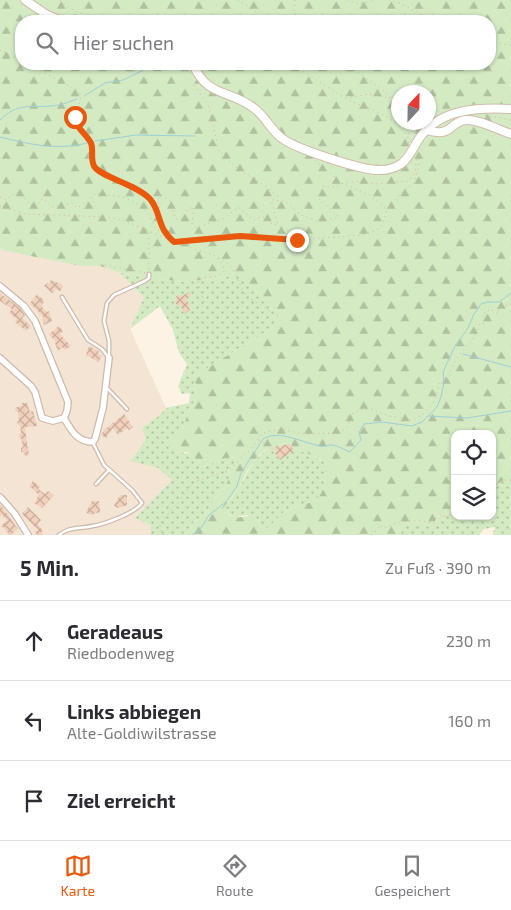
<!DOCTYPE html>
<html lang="de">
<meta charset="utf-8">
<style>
:root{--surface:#fff;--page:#f7f7f7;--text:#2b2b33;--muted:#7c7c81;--line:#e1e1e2;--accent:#ea580c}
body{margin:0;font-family:"Exo 2",sans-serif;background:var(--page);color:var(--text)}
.controls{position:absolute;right:15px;bottom:15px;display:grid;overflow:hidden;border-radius:10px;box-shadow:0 1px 4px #0004}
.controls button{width:45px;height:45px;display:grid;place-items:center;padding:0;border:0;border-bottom:1px solid var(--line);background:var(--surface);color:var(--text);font:25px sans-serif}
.compass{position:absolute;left:391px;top:85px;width:45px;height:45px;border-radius:50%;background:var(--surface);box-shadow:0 1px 4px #0004;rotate:22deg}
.stop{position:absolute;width:15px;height:15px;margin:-11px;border:4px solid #ea580c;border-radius:50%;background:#fff}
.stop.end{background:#ea580c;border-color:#fff;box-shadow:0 1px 5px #0008}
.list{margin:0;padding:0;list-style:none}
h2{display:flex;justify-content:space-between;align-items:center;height:65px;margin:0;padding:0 20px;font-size:21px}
h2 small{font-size:16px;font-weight:400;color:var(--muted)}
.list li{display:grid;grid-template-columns:32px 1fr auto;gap:15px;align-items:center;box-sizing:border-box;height:80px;padding:0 20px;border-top:1px solid var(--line)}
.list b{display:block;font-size:19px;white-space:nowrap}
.list p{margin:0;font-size:16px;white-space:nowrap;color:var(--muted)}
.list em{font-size:16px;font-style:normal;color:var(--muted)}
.icon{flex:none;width:28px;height:28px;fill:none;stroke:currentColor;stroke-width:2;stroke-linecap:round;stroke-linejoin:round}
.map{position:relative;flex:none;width:511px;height:535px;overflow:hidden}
.search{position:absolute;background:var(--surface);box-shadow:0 1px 4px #0004;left:15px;right:15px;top:15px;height:55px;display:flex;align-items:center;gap:12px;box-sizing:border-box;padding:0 18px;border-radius:20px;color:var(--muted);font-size:19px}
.sheet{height:305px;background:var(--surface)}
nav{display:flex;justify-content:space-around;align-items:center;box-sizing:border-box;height:70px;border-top:1px solid var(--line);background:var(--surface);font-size:14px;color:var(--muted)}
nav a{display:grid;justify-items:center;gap:2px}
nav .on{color:var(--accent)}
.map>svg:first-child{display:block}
.residential{fill:#f4e4d3}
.grass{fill:url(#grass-dots)}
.forest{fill:url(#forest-firs);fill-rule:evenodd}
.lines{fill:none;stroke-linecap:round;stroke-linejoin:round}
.stream{stroke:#9fcfd7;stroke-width:1}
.building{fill:url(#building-cross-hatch)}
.lane-casing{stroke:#cebaab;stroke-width:5}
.street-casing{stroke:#cebaab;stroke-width:8}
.secondary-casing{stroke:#d2bcab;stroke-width:10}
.path{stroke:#d6b49f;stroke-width:1;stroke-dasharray:1 4;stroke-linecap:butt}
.lane{stroke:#fff;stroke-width:2.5}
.street{stroke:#fff;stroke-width:5.5}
.secondary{stroke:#fff;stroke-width:8}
.route{stroke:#ea580c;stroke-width:6}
</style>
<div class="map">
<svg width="511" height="535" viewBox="0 0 511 535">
<defs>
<pattern id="grass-dots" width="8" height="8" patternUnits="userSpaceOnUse" patternTransform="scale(1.25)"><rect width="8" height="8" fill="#d3eac3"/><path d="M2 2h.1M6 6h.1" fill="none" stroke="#b0c1a0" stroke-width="1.8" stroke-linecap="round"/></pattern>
<pattern id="forest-firs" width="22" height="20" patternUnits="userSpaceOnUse" patternTransform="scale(1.25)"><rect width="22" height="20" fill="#d3eac3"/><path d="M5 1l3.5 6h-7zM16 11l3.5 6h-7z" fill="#b0c1a0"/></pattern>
<pattern id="building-cross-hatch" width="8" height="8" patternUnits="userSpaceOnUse" patternTransform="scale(1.25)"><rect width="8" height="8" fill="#f1d1bc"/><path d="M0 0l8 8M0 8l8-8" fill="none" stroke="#c8ad9b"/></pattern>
</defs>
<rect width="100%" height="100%" fill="#fcf3e4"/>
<path class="residential" d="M0,248L6,251L80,266H100L118,272L144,297L130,329L166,408L161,414L142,428L158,468L172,480L135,518L151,526V535H0Z"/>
<g class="grass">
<path d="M118,272L181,282L223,278L229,276H239L269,302L274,314V327L210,366L195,377L196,398L189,411L180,436L166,441L175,452C189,452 195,455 204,467C213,463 231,453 239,460L238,462L229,470L230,476L225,488L215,498L204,515L193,523L186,535H151V526L135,518L172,480L158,468L131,461L146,439L142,428L161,414L166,408L189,403L190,393L182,394L178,386L187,364L179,353L173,330L160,306L130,329L144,297Z"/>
<path d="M286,443C292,444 294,449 300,451C310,454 318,458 327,463C327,468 325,473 325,479C322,508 306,500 286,511C278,515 272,527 265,529L260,526L258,520L247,515L235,517L223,512V508C230,500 237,492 242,483C248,472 252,460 264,452C269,447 279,445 286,443Z"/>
<path d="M504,480H511V535H493L495,527L484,529L479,535H395L400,527L410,525L416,521L429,526L436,521L441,514L447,516L455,512V516H492V487Z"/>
</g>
<path class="forest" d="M0,0H511V480H504L492,487V434H455V512L447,516L439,515L434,523L429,526L416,521L411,525L400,527L395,535H186L193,523L204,515L215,498L225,488L230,476L229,470L238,462L239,460C231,453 213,463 204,467L199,461L187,452H175L164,444L166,441L180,435L189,411L196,398L195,377L210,366L274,327V314L269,302L239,276H229L223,278L181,282L118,272L100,266H80L6,251L0,248ZM21,21H490V64H21ZM398,92H428V122H398ZM285,443C292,444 294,449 300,451C309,454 318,457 327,463C327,468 325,473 325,479C322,508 306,500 286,511C278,515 272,526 265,529L260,526C254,509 247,519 235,517C231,516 227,514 223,512V508L239,488L247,471L257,457L265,450Z"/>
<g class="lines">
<g class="stream">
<path d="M247,21L251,18"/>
<path d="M84,96L105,83L123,80L156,64"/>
<path d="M0,120C18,102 29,108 51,106C59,106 69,102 77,99"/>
<path d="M0,137C29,144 57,151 87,143"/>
<path d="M95,141L136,135L195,136"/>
<path d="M463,354L511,367"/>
<path d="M428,416L467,418L511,411"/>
<path d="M192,535L199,531L209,515L226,502L237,486L241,473L263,439C279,429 303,443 320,446C324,447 327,445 331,445C337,445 345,450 350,452L361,440L359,432L364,424L382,422L412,426L422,422L437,407L441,397L444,382L443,372L455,346L468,328L474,314L481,304L487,302H499L511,293"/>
</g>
</g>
<g class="building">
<path d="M51,280L63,285L60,291L53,288L55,291L52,293L44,286L47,283L49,284Z"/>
<path d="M189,292L191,295L186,299L190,305L188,306L190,310L185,314L180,305H177L175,302L177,300L176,297L179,294L181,297Z"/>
<path d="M0,293L21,309L25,315L22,318L31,326L26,331L15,322L17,319L9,313L12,309L0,301Z"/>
<path d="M37,294L44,300L42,307L47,312L49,311L52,321L44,325L42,319L44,318L30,303Z"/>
<path d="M59,326L63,331L60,334L71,346L65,350L62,347L58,351L55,343L56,342L49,334Z"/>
<path d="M89,346L99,351L98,354L102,356L98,362L86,355Z"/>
<path d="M21,403H27L30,412L33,411L37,426L26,427L25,429L29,455L26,456L23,452H21V448L23,447L21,438H19V435L21,433L20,425H18L17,421H19L18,411L16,412L15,408L22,405Z"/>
<path d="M124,414L133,427L129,430L127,428L118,435L113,428L106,438L101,435L106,427L107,428Z"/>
<path d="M291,444L293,451L280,460L275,453L277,451L274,448L278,445L280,448L284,445Z"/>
<path d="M33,481L40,487L38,489L45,494L48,491L54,495L42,508L34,503L39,495L29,486Z"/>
<path d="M120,495H127V505L118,508L114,506Z"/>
<path d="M92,501H99L100,512L90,515L86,512Z"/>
<path d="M0,504L18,529L11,535H8V533L3,527H0L7,520L2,515L0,516Z"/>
<path d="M28,507L41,520L38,524L43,531L41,533L43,535H37L35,532L38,530L22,514Z"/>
</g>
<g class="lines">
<g class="lane-casing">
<g id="lane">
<path d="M62,297L88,340L102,349L108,357"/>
<path d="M109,357V341L104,321L107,303L114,295L145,281L149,278V274"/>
<path d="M106,387L127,409"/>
<path d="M96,484L109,470"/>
<path d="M59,535C70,526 80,529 93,526C105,524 135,513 142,503L132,490L104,465L93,443"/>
</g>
</g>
<g class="street-casing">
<g id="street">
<path d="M0,286L24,306L35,321L68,402L67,411L64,418L53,421L42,418L35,392L31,386L0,358"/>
<path d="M64,418C71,430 77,442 93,442L95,439L103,408L109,358"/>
<path d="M0,497L15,514L28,535"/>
</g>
</g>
<g class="secondary-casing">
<g id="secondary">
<path d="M25,0L47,15L62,21"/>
<path d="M193,64C207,98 230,89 255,109C266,117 271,131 283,139C297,149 363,171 380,170C388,170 395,168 401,164C410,158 414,145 421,136C441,109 479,107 511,109"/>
<path d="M426,130C454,138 448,122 466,120C478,119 499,130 511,134"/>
</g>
</g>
<g class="path">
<path d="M60,0L69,8L99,21"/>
<path d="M238,0L257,13L261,21"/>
<path d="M295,0L294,10L299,21"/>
<path d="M347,0L359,4L375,0"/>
<path d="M389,0L402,4L434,21"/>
<path d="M490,42L511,45"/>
<path d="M0,50L21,61"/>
<path d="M27,64L70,86L80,93C82,105 75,109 75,119C75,130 89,135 91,145C94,152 89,160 95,167C99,173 105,174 111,177C134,185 151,193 158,218"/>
<path d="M290,64C310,75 328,88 347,99C366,109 406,118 409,143"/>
<path d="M346,64L388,94L390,98L369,94L348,98"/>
<path d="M196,81L194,85L208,104L219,151L237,168L265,186L280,198"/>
<path d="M485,115L511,120"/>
<path d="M408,134L416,131"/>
<path d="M315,160L342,183L371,196L387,210"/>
<path d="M0,197L6,200L17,192L35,208L43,198L52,207L72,203L77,208L87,202L93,208L96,205L91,198L96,193C106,196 119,195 128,199C142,205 150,213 154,227L160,231C159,220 161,210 157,200L161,195L170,201L174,215L178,220H181L188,209L194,207L192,224L196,228L225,218L238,207L254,220L262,216L270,223L278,225L271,200L285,201L301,215L319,222L339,217L318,198L323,186L334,187L344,183L360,181L375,184L408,181L415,173L417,156"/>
<path d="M0,206L25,214L106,217L123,220L174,242L240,236L297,240L363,235L375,231L382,225L387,210L400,194L414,183L419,166L418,154"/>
<path d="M160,224L163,231L172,241"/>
<path d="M149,233V271"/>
<path d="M176,243L213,255L227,263L233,270L246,296L278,316"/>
<path d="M100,264L146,273"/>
<path d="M204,302L198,282L201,278C209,277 220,278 225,270L218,258"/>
<path d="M259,440L273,449"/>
<path d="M492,487L504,480H511"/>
<path d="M492,506L495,525L493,535"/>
<path d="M164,535L160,530V524L194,482L229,470L252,448L263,433L280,429L304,434L335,433L343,431L347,427L353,413L359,410L371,409L389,416L411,420L422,415L433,403L440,383L448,382C450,376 451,368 454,363C461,349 477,340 480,323H484V320L487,319L483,314L490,309L498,314L499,308L511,304"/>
<path d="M371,535L376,531L380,525L383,528C389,526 395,523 402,522C413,519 424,522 434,523L439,515L447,516L455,512"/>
</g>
<use href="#lane" class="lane"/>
<use href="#street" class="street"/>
<use href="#secondary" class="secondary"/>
</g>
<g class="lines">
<path class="route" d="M75,117C76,129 86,133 91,143C94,150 90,158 94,166C100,177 136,184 150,199C162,213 156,227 174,242L240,236L297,240"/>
</g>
</svg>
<div class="controls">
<button><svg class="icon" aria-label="locate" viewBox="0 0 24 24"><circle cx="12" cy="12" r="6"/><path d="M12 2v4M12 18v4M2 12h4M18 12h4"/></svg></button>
<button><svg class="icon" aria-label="layers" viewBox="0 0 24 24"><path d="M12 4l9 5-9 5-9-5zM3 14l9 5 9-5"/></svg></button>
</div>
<svg class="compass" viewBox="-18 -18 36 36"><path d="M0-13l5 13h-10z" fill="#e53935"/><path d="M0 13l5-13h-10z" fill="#7c7c81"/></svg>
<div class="stop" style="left:75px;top:117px"></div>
<div class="stop end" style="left:297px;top:240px"></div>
<div class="search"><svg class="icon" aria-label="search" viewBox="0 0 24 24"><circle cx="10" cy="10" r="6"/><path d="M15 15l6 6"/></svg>Hier suchen</div>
</div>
<section class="sheet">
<h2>5 Min.<small>Zu Fuß · 390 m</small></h2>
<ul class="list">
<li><svg class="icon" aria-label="ahead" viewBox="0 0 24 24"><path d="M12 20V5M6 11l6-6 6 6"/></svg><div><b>Geradeaus</b><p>Riedbodenweg</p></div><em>230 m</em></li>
<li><svg class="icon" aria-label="left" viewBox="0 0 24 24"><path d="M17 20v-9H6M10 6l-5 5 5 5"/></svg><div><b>Links abbiegen</b><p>Alte-Goldiwilstrasse</p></div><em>160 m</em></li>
<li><svg class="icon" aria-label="arrive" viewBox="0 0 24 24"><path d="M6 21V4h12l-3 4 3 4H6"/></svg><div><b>Ziel erreicht</b></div></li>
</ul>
</section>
<nav>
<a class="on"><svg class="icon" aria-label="map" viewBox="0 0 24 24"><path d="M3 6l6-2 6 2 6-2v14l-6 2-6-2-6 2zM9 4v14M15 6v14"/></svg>Karte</a>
<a><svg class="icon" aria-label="directions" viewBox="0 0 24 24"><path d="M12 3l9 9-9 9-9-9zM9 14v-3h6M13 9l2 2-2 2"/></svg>Route</a>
<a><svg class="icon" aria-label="saved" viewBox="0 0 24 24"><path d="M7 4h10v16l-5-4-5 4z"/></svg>Gespeichert</a>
</nav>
